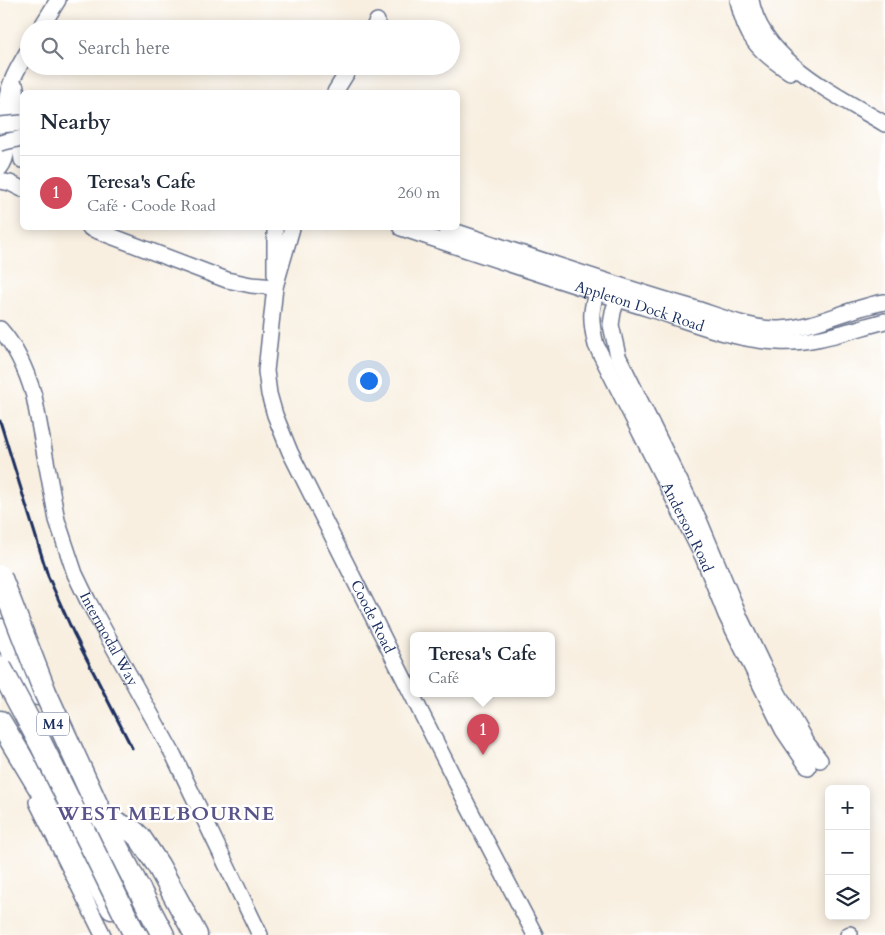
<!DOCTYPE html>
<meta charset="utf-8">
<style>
:root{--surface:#fff;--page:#f6f6f7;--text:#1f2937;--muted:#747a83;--line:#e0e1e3;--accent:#d1495b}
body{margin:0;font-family:Cardo,serif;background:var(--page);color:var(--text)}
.controls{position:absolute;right:15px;bottom:15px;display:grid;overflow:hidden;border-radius:8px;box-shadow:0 2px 12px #0003}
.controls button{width:45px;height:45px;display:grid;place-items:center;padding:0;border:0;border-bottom:1px solid var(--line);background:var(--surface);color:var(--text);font:25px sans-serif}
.you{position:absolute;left:368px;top:380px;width:18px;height:18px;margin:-12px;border:4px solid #fff;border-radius:50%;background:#1a73e8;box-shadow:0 0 0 8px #1a73e833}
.badge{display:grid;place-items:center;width:32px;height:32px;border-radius:50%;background:var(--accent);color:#fff;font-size:16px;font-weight:700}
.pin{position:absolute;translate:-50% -41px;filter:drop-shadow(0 1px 2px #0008)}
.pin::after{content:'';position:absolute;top:26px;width:18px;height:15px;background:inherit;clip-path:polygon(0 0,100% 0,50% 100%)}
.popup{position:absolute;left:410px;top:632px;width:145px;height:65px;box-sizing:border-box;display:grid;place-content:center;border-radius:8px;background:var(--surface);filter:drop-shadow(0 1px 4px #0005);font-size:16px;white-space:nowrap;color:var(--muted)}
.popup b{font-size:19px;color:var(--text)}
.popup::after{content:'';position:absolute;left:50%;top:100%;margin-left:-10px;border:10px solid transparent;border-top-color:var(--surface)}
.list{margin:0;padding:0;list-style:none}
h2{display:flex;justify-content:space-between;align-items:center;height:65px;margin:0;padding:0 20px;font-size:21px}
h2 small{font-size:16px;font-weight:400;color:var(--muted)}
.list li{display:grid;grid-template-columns:32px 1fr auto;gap:15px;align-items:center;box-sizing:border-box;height:75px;padding:0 20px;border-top:1px solid var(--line)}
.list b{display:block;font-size:19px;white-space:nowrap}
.list p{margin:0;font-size:16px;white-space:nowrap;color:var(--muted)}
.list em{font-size:16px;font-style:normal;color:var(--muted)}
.icon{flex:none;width:28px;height:28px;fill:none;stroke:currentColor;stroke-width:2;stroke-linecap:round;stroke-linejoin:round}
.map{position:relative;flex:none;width:885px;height:935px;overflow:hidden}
.search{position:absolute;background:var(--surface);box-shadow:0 2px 12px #0003;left:20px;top:20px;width:440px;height:55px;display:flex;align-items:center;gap:12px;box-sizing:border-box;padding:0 18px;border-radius:28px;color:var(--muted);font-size:19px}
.panel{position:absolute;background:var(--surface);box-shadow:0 2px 12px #0003;left:20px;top:90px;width:440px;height:140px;border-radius:8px}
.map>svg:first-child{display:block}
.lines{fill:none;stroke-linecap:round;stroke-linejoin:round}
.minor-casing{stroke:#68728c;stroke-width:18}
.highway-casing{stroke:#68728c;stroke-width:25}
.minor{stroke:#fff;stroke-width:15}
.highway{stroke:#fff;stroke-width:22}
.rail{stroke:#1b2f5e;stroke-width:3}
.minor-bridge-casing{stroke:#68728c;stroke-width:18;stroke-linecap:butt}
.highway-bridge-casing{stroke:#68728c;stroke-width:25;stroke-linecap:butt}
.minor-bridge{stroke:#fff;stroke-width:15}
.highway-bridge{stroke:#fff;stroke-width:22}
.labels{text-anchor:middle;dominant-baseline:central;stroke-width:5;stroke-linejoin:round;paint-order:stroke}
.shield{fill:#fff;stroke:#5f6d8e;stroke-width:1}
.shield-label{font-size:14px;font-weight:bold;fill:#1b2f5e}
.street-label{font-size:15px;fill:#1b2f5e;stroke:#fff}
.district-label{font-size:20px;font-weight:bold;letter-spacing:1px;fill:#595489;stroke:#fff}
</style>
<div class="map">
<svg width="885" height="935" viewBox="0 0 885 935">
<rect width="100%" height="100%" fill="#fff"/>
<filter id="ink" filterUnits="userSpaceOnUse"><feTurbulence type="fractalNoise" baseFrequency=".02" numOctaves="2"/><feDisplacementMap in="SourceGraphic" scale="10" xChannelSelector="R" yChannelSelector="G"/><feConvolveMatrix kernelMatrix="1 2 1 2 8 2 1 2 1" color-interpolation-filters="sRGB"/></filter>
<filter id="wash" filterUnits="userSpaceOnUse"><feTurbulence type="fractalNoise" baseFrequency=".0096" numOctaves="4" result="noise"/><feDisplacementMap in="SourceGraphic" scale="20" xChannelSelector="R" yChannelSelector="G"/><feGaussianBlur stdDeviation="1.12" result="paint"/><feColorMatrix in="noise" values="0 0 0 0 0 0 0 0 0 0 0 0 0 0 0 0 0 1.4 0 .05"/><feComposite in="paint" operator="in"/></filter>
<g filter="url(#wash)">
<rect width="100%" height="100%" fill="#f8efe0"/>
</g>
<g filter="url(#ink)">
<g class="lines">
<g class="minor-casing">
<g id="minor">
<path d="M738,0C745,37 759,52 790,72"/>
<path d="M751,0C762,61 837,95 885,124"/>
<path d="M40,29L58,0"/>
<path d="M373,29L377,21"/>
<path d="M16,87L18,130L22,160"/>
<path d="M335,92L351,66"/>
<path d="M0,168C14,150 3,124 6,103C8,84 19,66 29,49"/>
<path d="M0,181L10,183L22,189"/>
<path d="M90,228L227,280L251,285L275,287"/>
<path d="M275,228V274"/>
<path id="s1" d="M292,228L275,287L266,371L269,394L275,415L290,452L469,808L535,935"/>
<path id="s2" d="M401,228C485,256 569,284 653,310C693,323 735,340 778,342C814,344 850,330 885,321"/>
<path d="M445,228C526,255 608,283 690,307C717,315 751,330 779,329C816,328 848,308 885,302"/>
<path id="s3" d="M600,280C591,307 589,317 596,345L703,557L726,615L772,708L783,730L808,767"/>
<path d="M621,287L613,312L611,325L618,356L699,520L741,620L762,664L788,711L806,742L820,760"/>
<path id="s4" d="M0,329C17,348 27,372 34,396L57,520L75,574L88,601L174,756L260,935"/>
<path d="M37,802L103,935"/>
<path d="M848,935L850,934"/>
</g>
</g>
<g class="highway-casing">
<g id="highway">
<path d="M0,630L38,694"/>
<path d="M0,722L112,908"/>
<path d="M95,805L163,935"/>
<path d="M118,824L134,832L140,838L158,865L196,935"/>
</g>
</g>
<use href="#minor" class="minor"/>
<use href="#highway" class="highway"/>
<path class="rail" d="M0,421L48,576L73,632L132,748"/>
<g class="minor-bridge-casing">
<g id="minor-bridge">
<path d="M0,125L22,123"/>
<path d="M0,143L22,138"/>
</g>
</g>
<g class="highway-bridge-casing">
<g id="highway-bridge">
<path d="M0,576L45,692L104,821"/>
<path d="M0,667L41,744L135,935"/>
</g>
</g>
<use href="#minor-bridge" class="minor-bridge"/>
<use href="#highway-bridge" class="highway-bridge"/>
</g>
</g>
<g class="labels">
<rect class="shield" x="37" y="712.5" width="32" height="23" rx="4"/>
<g class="shield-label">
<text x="53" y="724">M4</text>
</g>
<g class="street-label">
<text stroke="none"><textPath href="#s2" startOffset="251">Appleton Dock Road</textPath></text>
<text stroke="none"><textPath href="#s3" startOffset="270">Anderson Road</textPath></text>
<text stroke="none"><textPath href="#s1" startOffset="415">Coode Road</textPath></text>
<text stroke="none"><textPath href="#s4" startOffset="332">Intermodal Way</textPath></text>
</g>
<g class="district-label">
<text x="166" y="813">WEST MELBOURNE</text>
</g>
</g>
</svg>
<div class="controls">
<button>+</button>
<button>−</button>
<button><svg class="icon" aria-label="layers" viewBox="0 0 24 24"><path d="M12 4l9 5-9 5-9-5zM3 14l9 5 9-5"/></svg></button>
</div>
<div class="you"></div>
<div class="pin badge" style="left:483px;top:755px">1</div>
<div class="popup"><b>Teresa's Cafe</b>Café</div>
<div class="search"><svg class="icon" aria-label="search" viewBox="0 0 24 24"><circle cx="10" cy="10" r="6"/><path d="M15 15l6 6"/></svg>Search here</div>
<section class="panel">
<h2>Nearby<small></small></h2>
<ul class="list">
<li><span class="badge">1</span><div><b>Teresa's Cafe</b><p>Café · Coode Road</p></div><em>260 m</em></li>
</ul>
</section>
</div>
